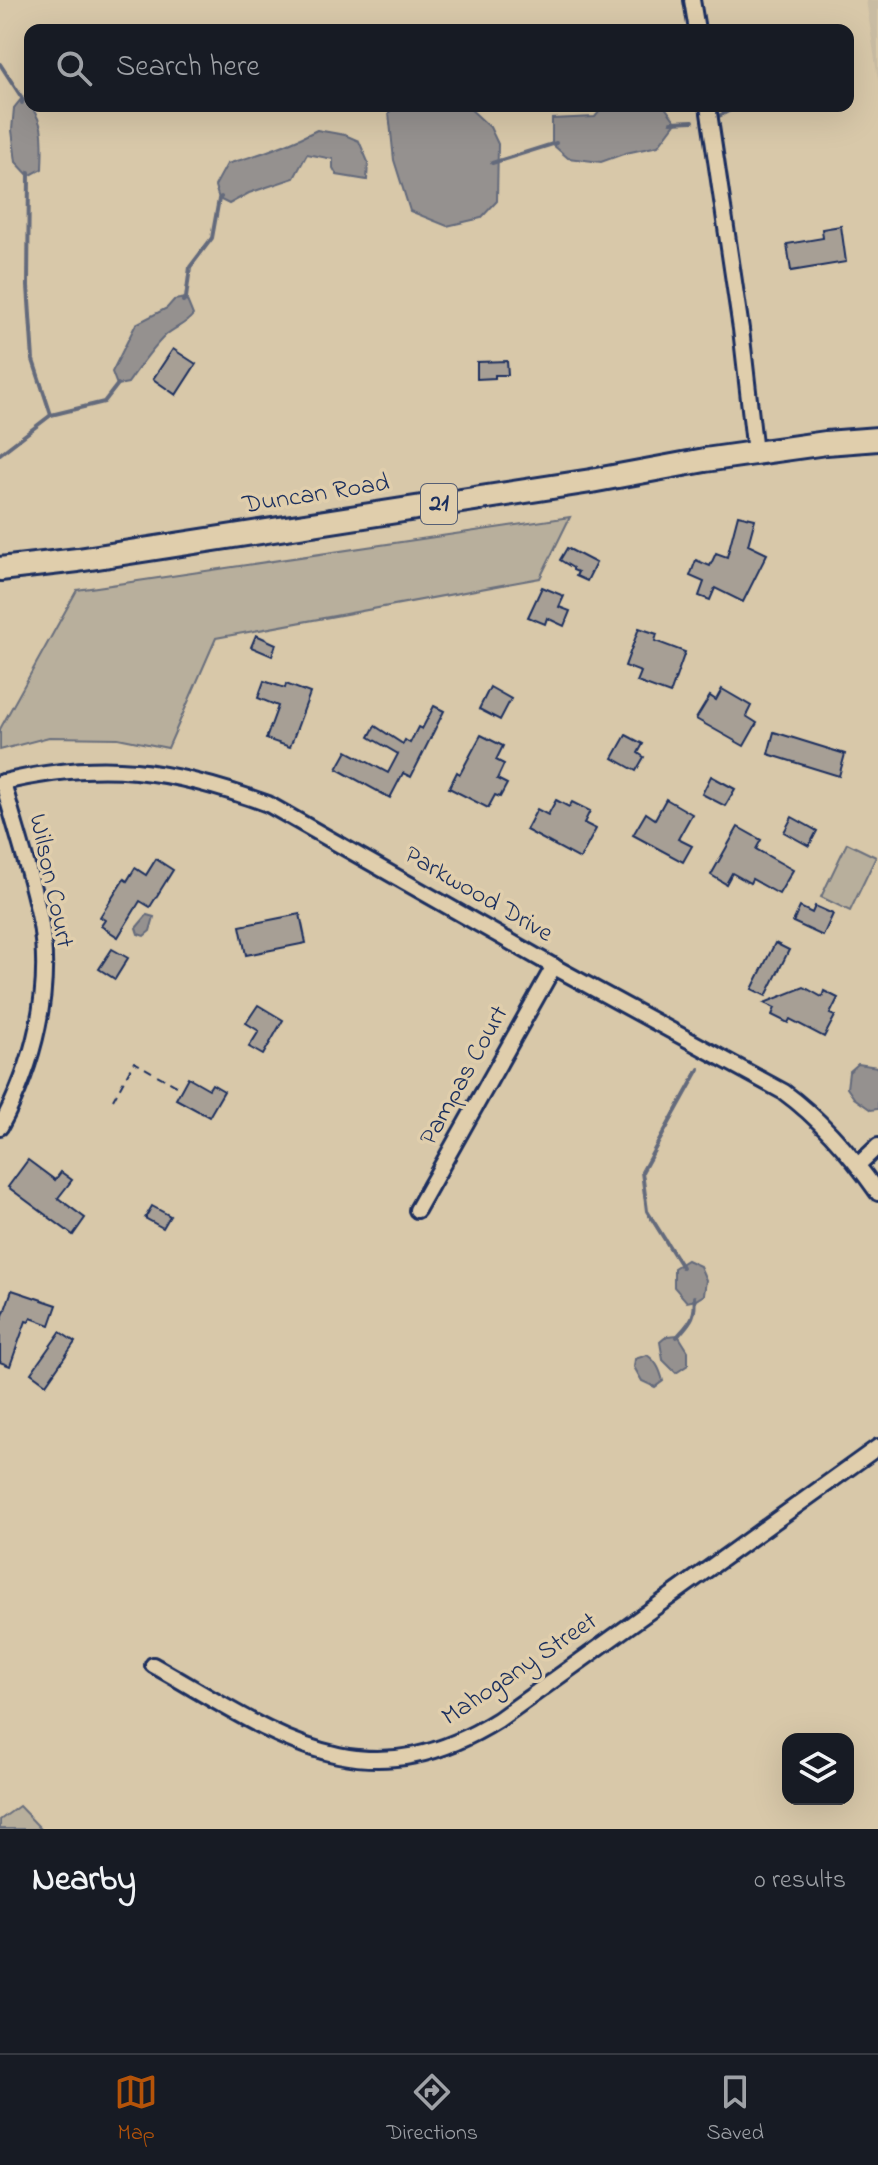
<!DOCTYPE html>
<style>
:root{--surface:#171b24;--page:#20242c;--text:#f1f3f6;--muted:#9ea1a6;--line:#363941;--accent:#b45309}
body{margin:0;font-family:"Indie Flower",sans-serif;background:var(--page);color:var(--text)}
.controls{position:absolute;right:24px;bottom:24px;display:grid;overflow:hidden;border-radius:16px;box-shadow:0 8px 32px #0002}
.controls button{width:72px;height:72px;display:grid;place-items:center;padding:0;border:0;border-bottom:2px solid var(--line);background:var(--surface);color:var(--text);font:40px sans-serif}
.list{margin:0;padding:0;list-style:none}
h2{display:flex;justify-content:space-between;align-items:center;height:104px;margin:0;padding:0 32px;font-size:34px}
h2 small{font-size:26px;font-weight:400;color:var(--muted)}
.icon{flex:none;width:44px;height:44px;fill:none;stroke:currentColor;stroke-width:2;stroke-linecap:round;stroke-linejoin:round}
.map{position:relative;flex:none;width:878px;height:1829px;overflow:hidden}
.search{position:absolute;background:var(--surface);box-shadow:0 8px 32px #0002;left:24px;right:24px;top:24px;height:88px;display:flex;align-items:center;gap:20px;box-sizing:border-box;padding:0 28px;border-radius:16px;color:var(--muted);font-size:30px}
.sheet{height:224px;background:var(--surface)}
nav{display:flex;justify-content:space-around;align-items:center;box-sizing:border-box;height:112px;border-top:2px solid var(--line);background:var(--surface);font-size:22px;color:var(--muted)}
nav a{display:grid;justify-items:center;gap:4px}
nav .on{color:var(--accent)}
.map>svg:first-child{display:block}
.built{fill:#c9bca3}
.green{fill:#b8af9c;stroke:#6a6f7d;stroke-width:2}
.water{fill:#95918f;stroke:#646a7b;stroke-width:2}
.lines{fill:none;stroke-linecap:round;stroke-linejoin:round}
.stream{stroke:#646a7b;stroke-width:4}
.building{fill:#a79f95;stroke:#1b2f5e;stroke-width:2}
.minor-casing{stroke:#1b2f5e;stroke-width:20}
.highway-casing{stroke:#1b2f5e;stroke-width:28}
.path{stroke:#1b2f5e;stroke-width:2;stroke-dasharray:8 6;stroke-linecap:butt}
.minor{stroke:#e0ceac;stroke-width:14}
.highway{stroke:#e0ceac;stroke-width:22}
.labels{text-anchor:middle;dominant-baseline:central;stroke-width:7;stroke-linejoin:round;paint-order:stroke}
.shield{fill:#e0ceac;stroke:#565f75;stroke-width:2}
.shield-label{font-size:24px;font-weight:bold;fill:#1b2f5e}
.street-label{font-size:26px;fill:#1b2f5e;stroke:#e0ceac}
</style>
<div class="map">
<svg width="878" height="1829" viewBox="0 0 878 1829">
<rect width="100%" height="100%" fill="#d8c8a9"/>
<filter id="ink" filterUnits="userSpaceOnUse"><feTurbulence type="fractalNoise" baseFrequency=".0125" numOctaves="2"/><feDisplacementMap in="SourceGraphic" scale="16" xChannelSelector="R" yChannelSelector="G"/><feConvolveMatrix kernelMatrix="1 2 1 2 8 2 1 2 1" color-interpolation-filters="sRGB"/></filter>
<g filter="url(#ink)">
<path class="built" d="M866,0H878V80Z"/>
<g class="green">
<path d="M570,517L540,578L216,638L168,748L118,738L49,737L0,750V729L77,590Z"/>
<path d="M847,843L876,857L850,911L821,897Z"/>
<path d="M19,1806L41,1829H0V1820Z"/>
</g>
<g class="water">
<path d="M22,98C46,118 43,138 42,169L29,176L16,162L12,130L14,108Z"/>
<path d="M392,106H467L490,127L498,144L497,201L481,218L447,226L410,211L394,160L389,113Z"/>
<path d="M604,106H664L676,122L658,146L626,153L601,162L568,158L552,144V119L595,117Z"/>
<path d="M317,130L345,135L359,141L368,162L367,180L337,175L333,168V159L307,154L294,178L249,193L229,204L219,199L215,186L227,164C259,155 288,145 317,130Z"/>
<path d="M186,298L193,315C185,325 175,327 166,335C151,349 140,366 128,383L117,385L112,372L136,324L167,308L174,300Z"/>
<path d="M147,915L154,917L150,931L144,936L138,934L136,928Z"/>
<path d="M858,1064L878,1067V1109L871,1110L854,1098L847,1088L849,1072Z"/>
<path d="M687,1260L700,1266L706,1280L704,1295L696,1300L687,1302L674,1287V1268Z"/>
<path d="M678,1335L688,1351V1365L676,1373L663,1360L660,1342L667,1336Z"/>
<path d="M647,1355C657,1362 660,1370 663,1381L655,1387L642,1381L634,1367L635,1359Z"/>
</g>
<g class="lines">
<g class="stream">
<path d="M0,64L22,98V103"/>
<path d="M848,85H854"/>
<path d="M717,117L738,106"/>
<path d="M671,122L693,121"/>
<path d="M492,163L556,143"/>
<path d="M29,172L28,286L33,360L51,415"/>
<path d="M183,301L186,298L190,267L212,238L219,199L221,197"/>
<path d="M0,454L51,415L104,402L118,384"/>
<path d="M682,1267L647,1211L642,1172L699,1069"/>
<path d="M677,1337C689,1323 697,1317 694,1297"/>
</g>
</g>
<g class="building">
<path d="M841,226L846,262L791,271L787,244L823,238L822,229Z"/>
<path d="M173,349L196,364L176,395L153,379Z"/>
<path d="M507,361L508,375H495V378L477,379V362Z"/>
<path d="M738,515L755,519L748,545L767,554L743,602L715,588L710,600L699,596L704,582L690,576L696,560L710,566L716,553L727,557Z"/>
<path d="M567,548L596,563L587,581L576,576L578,572L573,570V568L560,560Z"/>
<path d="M542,587L564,596L559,607L570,611L564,626L547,618L545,624L528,617Z"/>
<path d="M639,628L657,634L655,641L685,652L670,694L637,682L641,672L625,666Z"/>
<path d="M256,635L276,644L272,656L251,647Z"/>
<path d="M264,681L285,688L286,684L310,693L290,747L266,739L278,706L258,698Z"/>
<path d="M490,687L511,699L500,720L479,709Z"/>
<path d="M722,689L751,706L746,716L757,723L744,746L696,719L710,696L716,700Z"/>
<path d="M434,706L444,711L411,777L403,773L390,798L337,769L347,751L388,773L398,754L369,737L375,726L403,744L405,740L410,743L418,727L422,729Z"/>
<path d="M774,732L845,754L839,776L768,754Z"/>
<path d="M481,735L503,746L496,760L504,764L497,779L507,784L500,797L495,795L488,808L449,788L457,772L460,774Z"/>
<path d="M626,735L643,744L638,753L644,757L636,771L613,758Z"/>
<path d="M711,776L735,789L725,806L702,794Z"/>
<path d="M666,799L692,814L678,839L692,846L683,862L633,835L646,813L655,819Z"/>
<path d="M556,800L569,807L572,802L590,811L584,823L596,829L580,859L526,830L537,809L548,815Z"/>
<path d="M792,817L817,831L809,846L784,832Z"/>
<path d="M738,827L761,840L756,849L793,870L779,894L752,879L750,883L732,873L726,884L711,875Z"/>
<path d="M156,859L173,870L150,907L140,901L118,937L101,926L105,920L100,917L124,879L127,881L135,868L146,875Z"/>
<path d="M815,906L833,914L823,936L793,922L800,907L812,913Z"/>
<path d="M300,914L306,943L246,955L240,926Z"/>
<path d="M775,943L789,950L766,996L752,989Z"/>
<path d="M112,949L128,958L115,979L99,969Z"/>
<path d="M804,987L822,997L824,991L838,998L830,1014L835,1016L824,1037L790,1019L788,1023L772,1015L775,1008L764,1003Z"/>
<path d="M258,1005L283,1020L263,1055L249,1047L259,1031L246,1023Z"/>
<path d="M188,1077L209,1089L212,1084L224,1091L209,1117L176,1099Z"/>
<path d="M28,1160L55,1180L61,1172L72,1180L58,1198L85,1218L73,1235L8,1187Z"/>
<path d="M152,1206L170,1216L163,1228L145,1218Z"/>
<path d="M12,1290L57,1305L50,1325L31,1318L29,1322L26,1321L10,1366L0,1362V1324Z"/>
<path d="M60,1332L75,1342L46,1384L31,1373Z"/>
</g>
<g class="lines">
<g class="minor-casing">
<g id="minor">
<path d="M692,0L697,30"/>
<path d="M708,106L741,329L755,453"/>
<path d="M0,783C101,758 172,769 268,804L560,970L784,1092C821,1119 852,1156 878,1193"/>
<path d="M0,1127C34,1065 53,990 40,919C31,873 15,828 3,782"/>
<path d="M858,1165L878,1146"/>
<path d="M417,1210L554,966"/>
<path d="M153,1665C274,1733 361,1806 498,1720L878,1447"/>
</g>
</g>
<g class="highway-casing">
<path id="highway" d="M0,569L78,560L591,481L705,460L826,443L878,439"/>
</g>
<path class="path" d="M113,1100L134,1062L182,1089"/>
<use href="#minor" class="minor"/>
<use href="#highway" class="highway"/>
</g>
</g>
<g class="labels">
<rect class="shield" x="421" y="484" width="36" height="40" rx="6"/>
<g class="shield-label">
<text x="439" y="504">21</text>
</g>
<g class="street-label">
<text transform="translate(316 495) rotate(-9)">Duncan Road</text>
<text transform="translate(50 881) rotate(78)">Wilson Court</text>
<text transform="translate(478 895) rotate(30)">Parkwood Drive</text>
<text transform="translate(465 1076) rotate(-61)">Pampas Court</text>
<text transform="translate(520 1670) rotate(-34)">Mahogany Street</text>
</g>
</g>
</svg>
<div class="controls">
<button><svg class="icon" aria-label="layers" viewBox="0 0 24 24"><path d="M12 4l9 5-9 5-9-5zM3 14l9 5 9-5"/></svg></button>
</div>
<div class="search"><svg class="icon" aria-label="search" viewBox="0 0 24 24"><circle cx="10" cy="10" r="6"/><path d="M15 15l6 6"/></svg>Search here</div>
</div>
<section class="sheet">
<h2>Nearby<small>0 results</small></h2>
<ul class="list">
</ul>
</section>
<nav>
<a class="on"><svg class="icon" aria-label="map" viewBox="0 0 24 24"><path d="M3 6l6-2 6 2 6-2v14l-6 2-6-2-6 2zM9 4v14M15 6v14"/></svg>Map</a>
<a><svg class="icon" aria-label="directions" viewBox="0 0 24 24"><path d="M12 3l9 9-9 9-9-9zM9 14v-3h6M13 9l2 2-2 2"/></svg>Directions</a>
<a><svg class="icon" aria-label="saved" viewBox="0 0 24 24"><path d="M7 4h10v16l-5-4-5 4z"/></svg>Saved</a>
</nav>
